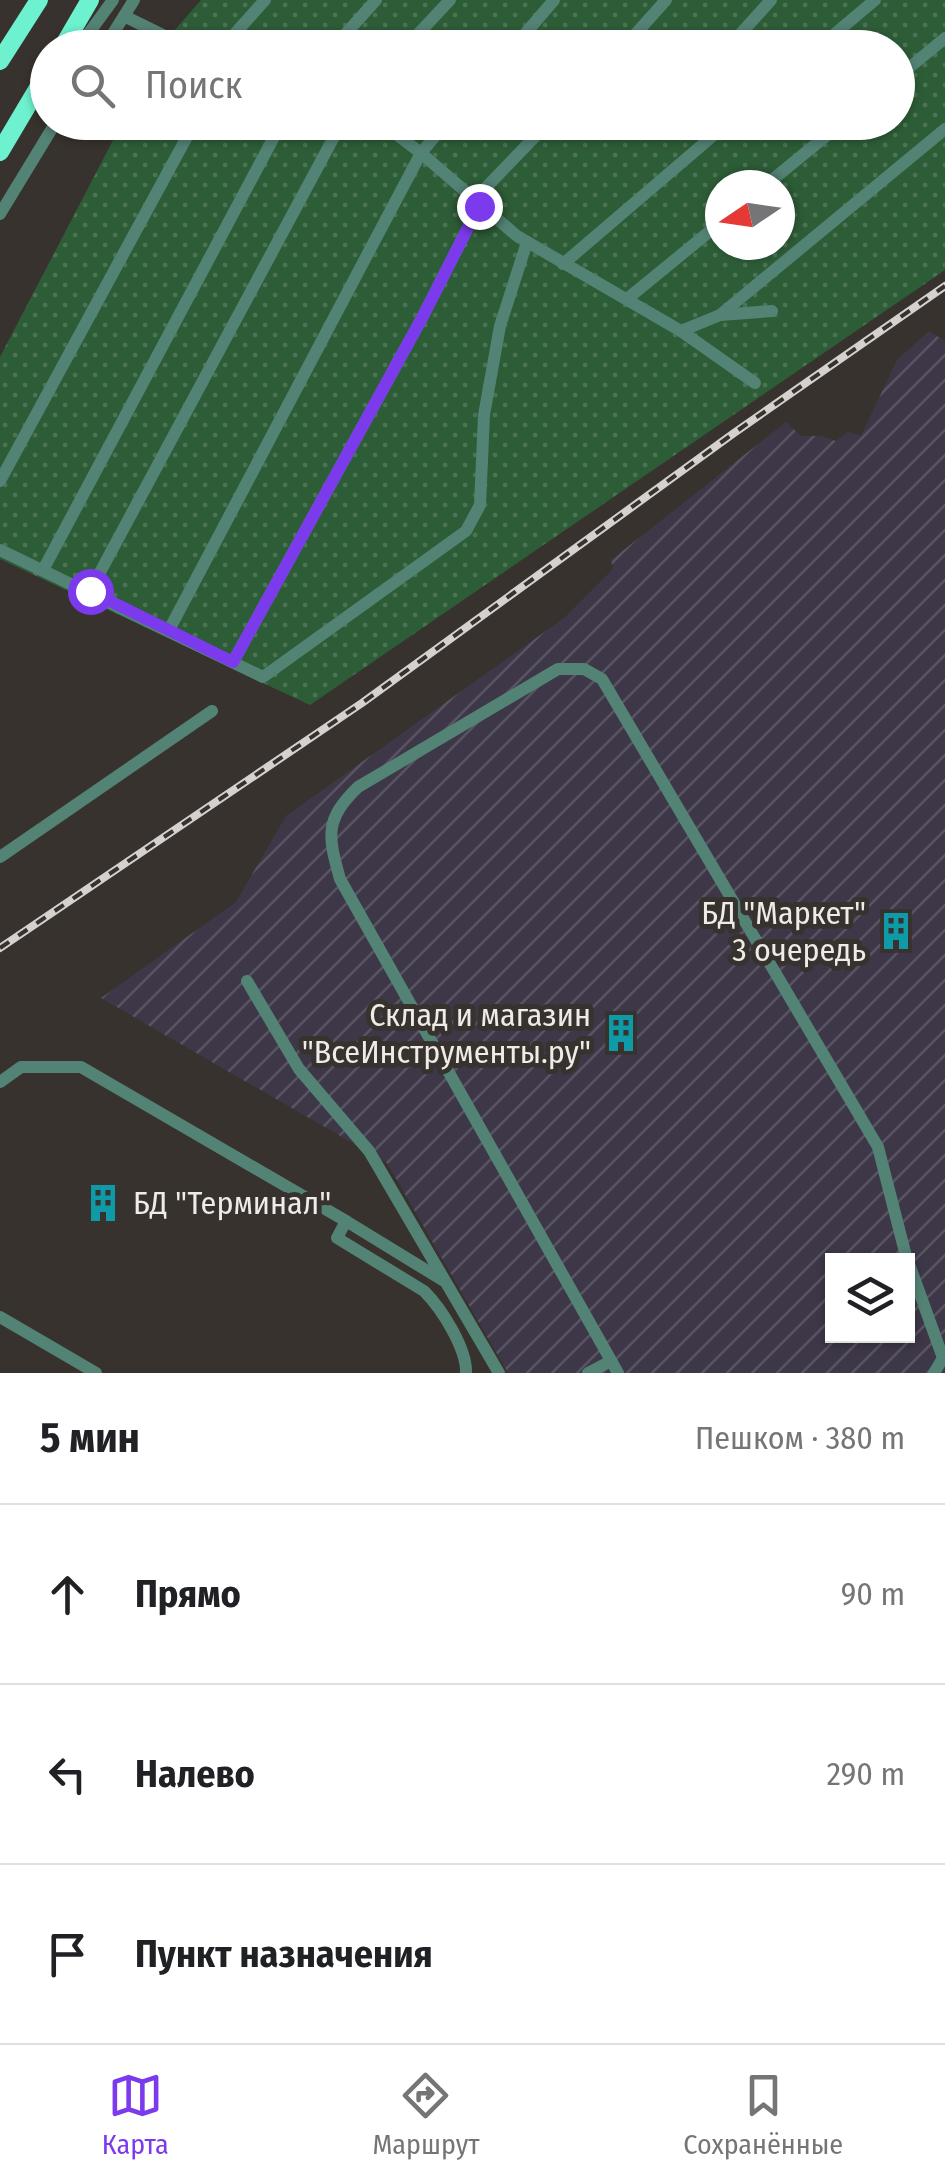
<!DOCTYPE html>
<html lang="ru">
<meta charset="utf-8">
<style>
:root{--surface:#fff;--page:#f6f6f6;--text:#202124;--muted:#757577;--line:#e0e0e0;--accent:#7c3aed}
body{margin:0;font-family:"Fira Sans Condensed",sans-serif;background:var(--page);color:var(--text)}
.controls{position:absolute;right:30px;bottom:30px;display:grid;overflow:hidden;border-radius:0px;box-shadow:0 2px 8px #0004}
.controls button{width:90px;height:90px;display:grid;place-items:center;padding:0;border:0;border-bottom:2px solid var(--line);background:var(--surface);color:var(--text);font:50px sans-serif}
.compass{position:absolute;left:705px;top:170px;width:90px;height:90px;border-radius:50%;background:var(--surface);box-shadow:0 2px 8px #0004;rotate:257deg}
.stop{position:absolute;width:30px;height:30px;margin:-22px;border:8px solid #7c3aed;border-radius:50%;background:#fff}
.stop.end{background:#7c3aed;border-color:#fff;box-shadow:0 2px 10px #0008}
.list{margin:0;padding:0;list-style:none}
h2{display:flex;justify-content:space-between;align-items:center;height:130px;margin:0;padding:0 40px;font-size:42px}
h2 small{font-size:32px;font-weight:400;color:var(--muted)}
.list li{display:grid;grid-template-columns:65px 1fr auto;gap:30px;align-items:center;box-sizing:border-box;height:180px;padding:0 40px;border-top:2px solid var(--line)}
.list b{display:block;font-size:38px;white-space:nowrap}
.list em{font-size:32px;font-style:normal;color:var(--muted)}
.icon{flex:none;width:55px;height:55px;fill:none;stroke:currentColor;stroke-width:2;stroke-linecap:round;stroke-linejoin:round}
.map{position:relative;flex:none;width:945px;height:1373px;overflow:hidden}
.search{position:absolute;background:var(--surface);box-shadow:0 2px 8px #0004;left:30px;right:30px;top:30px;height:110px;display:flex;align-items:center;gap:25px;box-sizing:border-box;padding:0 35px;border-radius:55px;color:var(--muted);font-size:38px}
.sheet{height:670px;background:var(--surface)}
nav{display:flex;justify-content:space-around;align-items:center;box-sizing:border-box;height:140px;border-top:2px solid var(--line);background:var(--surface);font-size:28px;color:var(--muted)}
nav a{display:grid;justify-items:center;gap:5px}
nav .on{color:var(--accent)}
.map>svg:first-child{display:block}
.industrial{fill:url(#industrial-furrows);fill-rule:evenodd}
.garden{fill:url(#garden-dots);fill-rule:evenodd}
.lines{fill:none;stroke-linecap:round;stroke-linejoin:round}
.minor{stroke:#538375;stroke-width:12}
.highway{stroke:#6df1cf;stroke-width:18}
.rail-casing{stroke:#d5d1ce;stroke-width:8}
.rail{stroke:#37322d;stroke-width:4;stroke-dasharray:11;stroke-linecap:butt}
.route{stroke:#7c3aed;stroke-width:12}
.labels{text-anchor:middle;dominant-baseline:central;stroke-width:10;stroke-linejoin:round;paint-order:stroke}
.poi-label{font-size:32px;fill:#efebe8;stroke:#37322d;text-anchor:end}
</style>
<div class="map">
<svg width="945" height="1373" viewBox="0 0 945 1373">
<defs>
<pattern id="industrial-furrows" width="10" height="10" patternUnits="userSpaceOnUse" patternTransform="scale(2.5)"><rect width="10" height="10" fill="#3d3748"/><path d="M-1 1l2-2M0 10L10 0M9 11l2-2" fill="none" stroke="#595462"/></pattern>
<pattern id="garden-dots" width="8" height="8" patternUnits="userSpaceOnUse" patternTransform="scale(2.5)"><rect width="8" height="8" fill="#2d5d37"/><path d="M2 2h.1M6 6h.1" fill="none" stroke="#4c7454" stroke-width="1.8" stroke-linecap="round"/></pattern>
</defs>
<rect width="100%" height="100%" fill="#37322d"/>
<path class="industrial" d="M929,331L945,341V1373H508L387,1163L101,998L236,902L286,816L564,618L613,569L611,560L786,422L801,436H821L836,441L848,432L861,436L897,360ZM832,1260H908V1336H832Z"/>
<path class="garden" d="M201,0H945V270L310,705L0,559V357L122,123L898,122V48L160,47ZM720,185H780V245H720Z"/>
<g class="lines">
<g class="minor">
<path d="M124,16L189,48"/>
<path d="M734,41L771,0"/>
<path d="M78,48L113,0"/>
<path d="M104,48L134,0"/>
<path d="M222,48L265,0"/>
<path d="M333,48L376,0"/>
<path d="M405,48L450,0"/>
<path d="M513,48L554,0"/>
<path d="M623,48L666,0"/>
<path d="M818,48L875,0"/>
<path d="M898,77L945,38"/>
<path d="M380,122L421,153L517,236L681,331L720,315L772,311"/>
<path d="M766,185L843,122"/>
<path d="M474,200L549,122"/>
<path d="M0,214L56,122"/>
<path d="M563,264L729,122"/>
<path d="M627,299L720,223"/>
<path d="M720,315L945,129"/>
<path d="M681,331L755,383"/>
<path d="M0,481L195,122"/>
<path d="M0,550L263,677L466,531L480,505L484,415L500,326L527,242"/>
<path d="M43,570L282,122"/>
<path d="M90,591L342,122"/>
<path d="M169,630L421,153L447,122"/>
<path d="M233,662L422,318L479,206"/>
<path d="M0,857L212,711"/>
<path d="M247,981L299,1069L369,1151L499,1373"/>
<path d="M0,1082L21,1067H81L346,1221"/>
<path d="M908,1261L943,1358L934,1373"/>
<path d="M444,1281L346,1221L337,1238L424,1291C442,1309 467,1349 466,1373"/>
<path d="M0,1317L96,1373"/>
<path d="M588,1373L611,1361"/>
<path d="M618,1373L340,879C328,836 324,820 358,787L558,669H584L602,679L878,1147L907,1260"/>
</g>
<g class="highway">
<path d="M62,48L90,0"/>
<path d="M0,61L39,0"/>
<path d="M0,152L48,71"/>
</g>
<g class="rail-casing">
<path id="rail" d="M0,948L362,703L734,433L945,286"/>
</g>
<use href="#rail" class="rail"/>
</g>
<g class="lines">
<path class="route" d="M90,591L233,662L422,318L479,206"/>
</g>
<defs>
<g id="building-bare" transform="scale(3)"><path d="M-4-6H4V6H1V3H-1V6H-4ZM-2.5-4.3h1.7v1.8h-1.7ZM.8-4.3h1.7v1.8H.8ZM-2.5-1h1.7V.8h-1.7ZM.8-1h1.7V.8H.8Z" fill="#0f9aa8" stroke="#37322d" stroke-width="2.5" paint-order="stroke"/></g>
</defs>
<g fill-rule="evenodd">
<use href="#building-bare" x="896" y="931"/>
<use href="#building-bare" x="621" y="1033"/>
<use href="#building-bare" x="103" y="1203"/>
</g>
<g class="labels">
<g class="poi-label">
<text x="866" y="913">БД "Маркет"<tspan x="866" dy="37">3 очередь</tspan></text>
<text x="591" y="1015">Склад и магазин<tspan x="591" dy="37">"ВсеИнструменты.ру"</tspan></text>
<text x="133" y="1203" text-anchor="start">БД "Терминал"</text>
</g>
</g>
</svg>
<div class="controls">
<button><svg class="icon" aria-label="layers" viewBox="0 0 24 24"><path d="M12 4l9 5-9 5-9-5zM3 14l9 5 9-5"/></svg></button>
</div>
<svg class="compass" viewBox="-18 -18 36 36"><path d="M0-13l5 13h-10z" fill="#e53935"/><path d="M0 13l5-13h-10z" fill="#757577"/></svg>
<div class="stop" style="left:90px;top:591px"></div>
<div class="stop end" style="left:479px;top:206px"></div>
<div class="search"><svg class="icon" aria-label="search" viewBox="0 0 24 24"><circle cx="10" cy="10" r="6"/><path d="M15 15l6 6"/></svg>Поиск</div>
</div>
<section class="sheet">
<h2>5 мин<small>Пешком · 380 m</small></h2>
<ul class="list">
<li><svg class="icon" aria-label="ahead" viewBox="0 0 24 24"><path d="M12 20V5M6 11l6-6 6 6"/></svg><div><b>Прямо</b></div><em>90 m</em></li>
<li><svg class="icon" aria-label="left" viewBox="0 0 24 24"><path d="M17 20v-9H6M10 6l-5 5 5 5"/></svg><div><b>Налево</b></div><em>290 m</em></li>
<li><svg class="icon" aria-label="arrive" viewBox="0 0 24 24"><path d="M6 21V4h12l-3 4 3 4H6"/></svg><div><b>Пункт назначения</b></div></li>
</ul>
</section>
<nav>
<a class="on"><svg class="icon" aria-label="map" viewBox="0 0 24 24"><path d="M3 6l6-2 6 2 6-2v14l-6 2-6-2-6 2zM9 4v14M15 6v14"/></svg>Карта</a>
<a><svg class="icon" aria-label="directions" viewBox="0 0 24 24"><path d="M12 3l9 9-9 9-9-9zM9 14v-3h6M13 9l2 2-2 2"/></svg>Маршрут</a>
<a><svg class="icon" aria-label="saved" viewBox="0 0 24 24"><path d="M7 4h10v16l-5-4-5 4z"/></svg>Сохранённые</a>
</nav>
